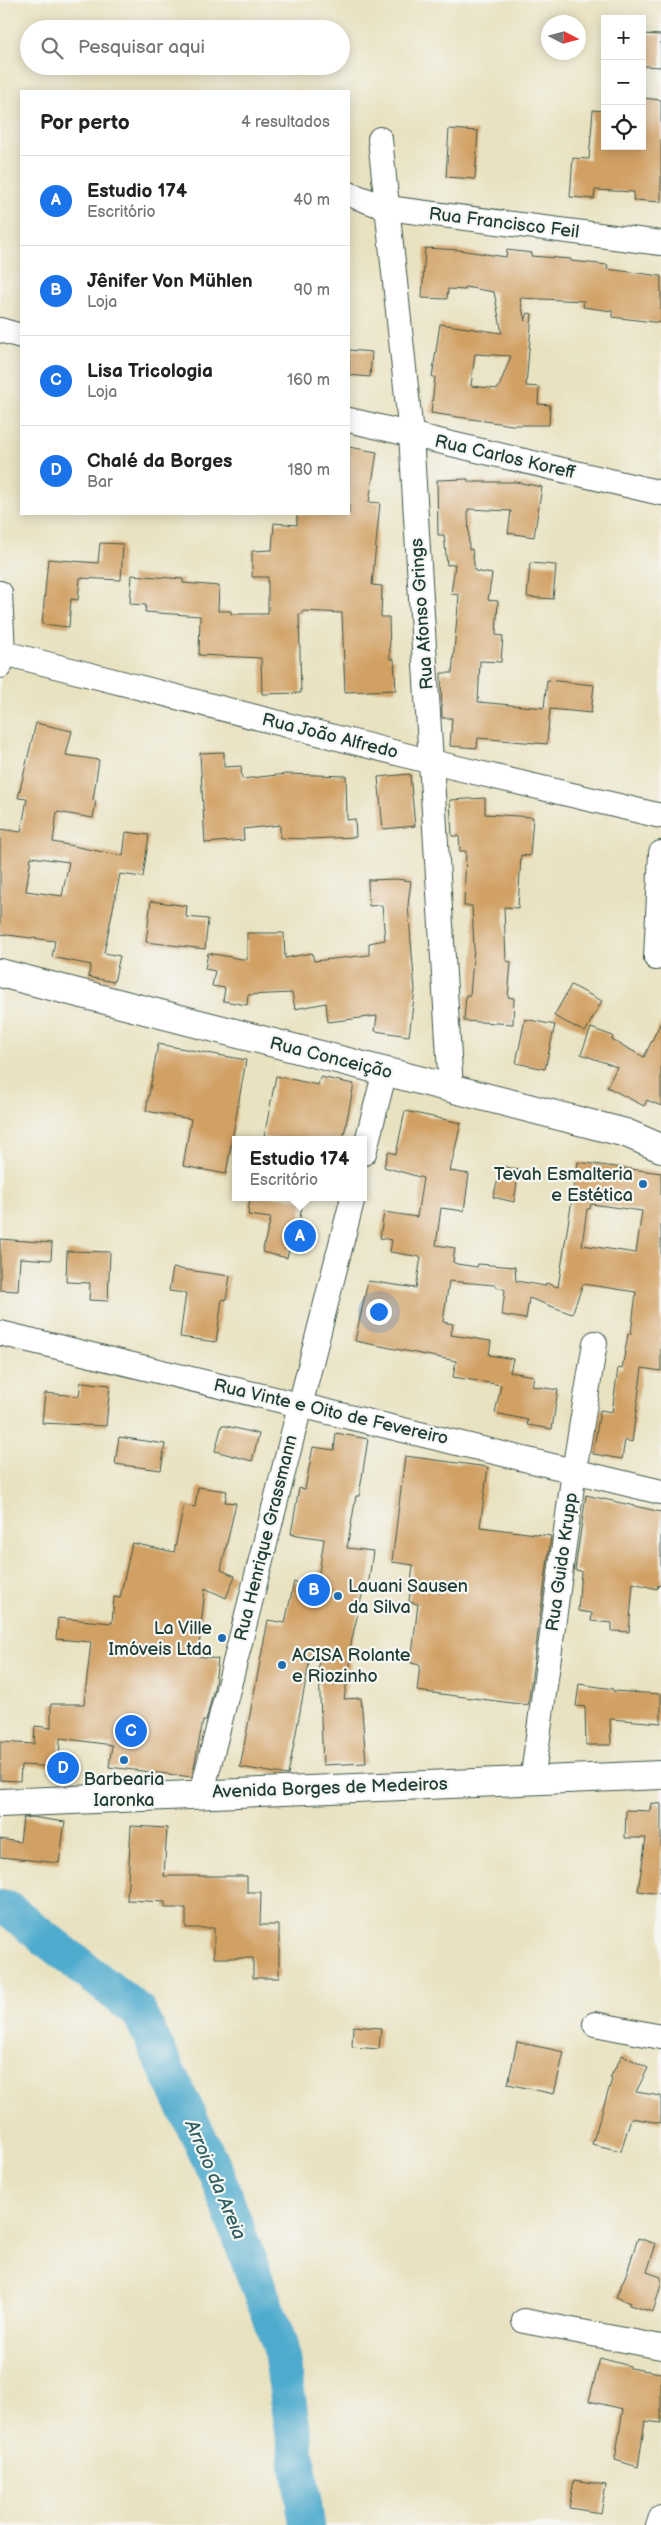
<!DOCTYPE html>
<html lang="pt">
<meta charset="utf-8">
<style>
:root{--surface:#fff;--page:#f6f6f6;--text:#222;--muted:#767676;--line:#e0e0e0;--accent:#1a73e8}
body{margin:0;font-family:"Balsamiq Sans",sans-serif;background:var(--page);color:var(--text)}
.controls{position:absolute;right:15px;top:15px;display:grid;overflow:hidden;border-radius:0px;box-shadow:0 2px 12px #0003}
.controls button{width:45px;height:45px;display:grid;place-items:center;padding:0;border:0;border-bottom:1px solid var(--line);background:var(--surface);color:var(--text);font:25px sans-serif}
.compass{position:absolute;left:541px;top:15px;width:45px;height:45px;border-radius:50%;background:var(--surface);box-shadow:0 2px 12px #0003;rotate:96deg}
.you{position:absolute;left:378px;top:1311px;width:18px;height:18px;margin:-12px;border:4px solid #fff;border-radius:50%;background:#1a73e8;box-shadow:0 0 0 8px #1a73e833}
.badge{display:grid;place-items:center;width:32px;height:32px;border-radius:50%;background:var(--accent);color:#fff;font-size:16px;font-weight:700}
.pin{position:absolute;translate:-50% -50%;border:2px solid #fff;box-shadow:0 1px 5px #0006}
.popup{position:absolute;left:232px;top:1136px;width:135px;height:65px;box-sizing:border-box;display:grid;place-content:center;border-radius:0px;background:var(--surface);filter:drop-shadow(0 1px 4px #0005);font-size:16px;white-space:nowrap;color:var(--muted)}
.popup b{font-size:19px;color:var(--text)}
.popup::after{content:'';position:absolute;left:50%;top:100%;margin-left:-10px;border:10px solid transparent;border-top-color:var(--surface)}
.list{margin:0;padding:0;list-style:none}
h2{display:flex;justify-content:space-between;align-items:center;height:65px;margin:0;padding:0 20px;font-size:21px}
h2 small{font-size:16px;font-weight:400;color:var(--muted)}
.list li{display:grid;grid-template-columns:32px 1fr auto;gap:15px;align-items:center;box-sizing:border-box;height:90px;padding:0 20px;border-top:1px solid var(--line)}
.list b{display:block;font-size:19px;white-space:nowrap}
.list p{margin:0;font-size:16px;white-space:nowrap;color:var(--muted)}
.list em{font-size:16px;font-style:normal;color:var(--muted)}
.icon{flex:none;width:28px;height:28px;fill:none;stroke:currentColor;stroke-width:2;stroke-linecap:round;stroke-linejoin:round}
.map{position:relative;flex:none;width:661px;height:2525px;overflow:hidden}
.search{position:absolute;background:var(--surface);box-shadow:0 2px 12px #0003;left:20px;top:20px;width:330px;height:55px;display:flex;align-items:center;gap:12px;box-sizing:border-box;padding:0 18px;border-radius:28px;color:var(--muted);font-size:19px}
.panel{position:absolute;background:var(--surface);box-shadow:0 2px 12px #0003;left:20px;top:90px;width:330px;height:425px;border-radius:0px}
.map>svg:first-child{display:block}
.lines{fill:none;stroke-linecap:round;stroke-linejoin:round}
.river{stroke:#4fabcd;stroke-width:36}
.building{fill:#d1a063;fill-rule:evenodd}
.minor-casing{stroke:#3d5649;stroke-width:26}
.major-casing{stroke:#3d5649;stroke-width:30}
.minor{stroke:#fff;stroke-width:24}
.major{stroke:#fff;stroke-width:28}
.poi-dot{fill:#1f6fb2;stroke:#f6f6f2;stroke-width:2}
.labels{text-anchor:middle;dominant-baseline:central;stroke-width:4.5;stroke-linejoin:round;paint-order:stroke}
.street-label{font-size:18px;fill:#1f3d34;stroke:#f6f6f2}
.poi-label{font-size:18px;fill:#1f3d34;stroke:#f6f6f2;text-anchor:end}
.water-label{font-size:19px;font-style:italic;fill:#2d5e62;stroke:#f6f6f2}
</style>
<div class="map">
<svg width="661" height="2525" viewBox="0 0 661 2525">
<rect width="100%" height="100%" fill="#f6f6f2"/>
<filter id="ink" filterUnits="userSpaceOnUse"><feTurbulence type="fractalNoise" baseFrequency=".02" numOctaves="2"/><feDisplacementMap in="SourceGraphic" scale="10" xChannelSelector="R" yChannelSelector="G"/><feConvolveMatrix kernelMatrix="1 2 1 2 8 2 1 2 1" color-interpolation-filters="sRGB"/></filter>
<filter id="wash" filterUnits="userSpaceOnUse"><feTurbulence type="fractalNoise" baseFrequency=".0096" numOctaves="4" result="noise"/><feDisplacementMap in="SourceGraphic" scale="20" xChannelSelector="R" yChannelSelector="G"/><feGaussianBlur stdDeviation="1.12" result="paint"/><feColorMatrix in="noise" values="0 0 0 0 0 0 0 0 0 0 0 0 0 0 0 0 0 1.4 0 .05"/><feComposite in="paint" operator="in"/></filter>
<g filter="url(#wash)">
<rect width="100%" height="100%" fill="#e9e2c1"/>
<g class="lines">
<path class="river" d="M0,1908L8,1909L139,2012L216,2173L280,2345L307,2525"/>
</g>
<g id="blocks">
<g class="building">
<path d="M642,34L661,35V67L642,66Z"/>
<path d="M642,98L661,100V202L633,200L634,192L595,190L594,199L570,197L573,158L589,159L593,110L605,111V146H642Z"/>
<path d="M449,129L478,131L475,179L446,177Z"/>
<path d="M425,248L459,250L506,257L507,250L532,253L531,256L571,259V261L608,265L607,269L661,276V323L612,317V311L583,307L584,301L520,298L525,321L528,313L532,314L526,386L539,387L538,404L550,405L549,425H512L431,413L435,377H432L440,324L502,333L494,292L465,287V290L448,289L447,299L422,298ZM475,354L511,356L498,389L471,386Z"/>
<path d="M349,350L372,352L370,377L349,375Z"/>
<path d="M349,447L377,452L369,502L380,503L372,585L382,586L381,617H389L390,659H394L396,690L345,692L342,613L302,611V614H299L301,693L262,694L261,658L199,655L200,616L145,612L146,605L130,604L132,575L183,579V583L219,586L218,611H231V614H268V577H252V551L272,550L274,523L297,525V514H349Z"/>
<path d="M468,479V482H516L542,487L534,537L508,533L511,511L468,509L469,550L472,549L475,571L492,574L488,600L498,601L496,635L503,636L501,662L480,661L478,702L544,708L547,680L594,685L591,713L550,709L547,744L478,738L477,748L450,746L452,718H442L441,673H452L459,595L451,594L455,564L447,565L444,535H438L437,480Z"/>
<path d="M100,543L123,544L121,580L80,578L78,600L71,599L69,627L42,624L48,559L98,563Z"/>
<path d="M530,563L556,565L553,599L527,597Z"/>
<path d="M36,723L72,731L66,755L99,760L93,800L96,801L93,818L57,812L53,842L123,856L126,832L149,835L143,877L120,874L104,953L120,956L114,982L88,977L91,965L52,957L55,941L0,934V829L21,832L27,799L18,798ZM31,857L69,862L62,896L26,891Z"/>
<path d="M224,752V767L241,766L242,779L286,774L346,776L347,820L355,819L356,837L308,839L280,838V825L243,829L244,840L205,843L200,753Z"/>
<path d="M410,774L415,826L383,829L378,777Z"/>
<path d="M485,798V814L533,817L530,856L521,855L518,908L504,907L506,961L511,962L508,997L514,998L513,1024L464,1021L466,995H470L474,948L472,906H464L466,851H460L459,836H452L450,800Z"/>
<path d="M396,879L411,881L408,905L415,990L409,1036L375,1031L377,1016L328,1022L326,1003L295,1009L292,993L248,995L247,1005L223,1001L225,988L212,986L215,971L205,969L208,953L247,960V933H284L285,958L312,953L314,961L369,955V943L385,940L382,905L369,906L368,880Z"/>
<path d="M151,901L187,906L186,917L208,919L205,949L146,942Z"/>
<path d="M571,985L602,1001L585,1032L554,1016Z"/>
<path d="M525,1019L555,1025L545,1069L516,1063Z"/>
<path d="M661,1022V1106L647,1100L644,1106L607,1087L617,1067L581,1054L591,1028L613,1036L612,1040L644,1057Z"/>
<path d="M158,1044L246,1060L226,1174L183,1166L191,1119L146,1111Z"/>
<path d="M276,1076L318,1085L320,1077L354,1084L343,1140H280L264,1137Z"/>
<path d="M405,1111L461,1123L450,1171L469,1174L464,1211L441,1208L436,1245L455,1248L453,1262L457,1264L477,1267L478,1264L515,1267L516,1281L545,1286L546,1283L558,1287L578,1162L661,1173V1371L642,1368L632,1442L625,1440L622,1459L593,1454L600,1410L612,1412L618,1368L622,1369L628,1334H631L636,1292L583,1284L572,1314L529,1298L526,1319L502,1315L505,1290L494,1285L449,1281L443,1322L453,1324L451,1335L491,1341L489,1355L513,1359L510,1372L534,1376L532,1386L558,1390L552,1429L527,1425L528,1420L495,1413L501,1385L453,1377L456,1361L355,1341L368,1281L416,1288L421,1257L390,1252L392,1240L380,1238L384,1212L417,1217L423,1178L384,1167L388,1152L396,1154ZM591,1204L642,1211L636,1253L582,1245L587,1209H590Z"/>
<path d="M502,1166L519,1170L514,1202L493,1197Z"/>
<path d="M250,1197H282L303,1200L298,1230H294L287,1258L262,1252L271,1218L248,1215Z"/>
<path d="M0,1239L52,1243L51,1260L20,1258L18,1291L0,1290Z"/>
<path d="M67,1251L110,1252L108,1301L89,1300L90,1283L66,1282Z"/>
<path d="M173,1268L230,1276L226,1300L222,1299L216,1342L180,1337L186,1293L169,1291Z"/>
<path d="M81,1382L110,1385L106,1426L42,1423L45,1393L79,1396Z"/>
<path d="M222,1425L259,1434L252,1461L215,1451Z"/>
<path d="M336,1433L368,1439L359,1496H356L347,1548L373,1551L368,1587L364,1586L350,1648H353L344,1699L361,1698L366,1763L323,1765L318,1649L312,1648L288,1775L240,1767L268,1620L285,1623L294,1582L317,1587L324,1539L291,1534L299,1488L305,1489L313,1447L334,1450Z"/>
<path d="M119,1437L165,1444L161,1470L115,1464Z"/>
<path d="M405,1456L488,1467L480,1527L551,1536L528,1705L417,1691L420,1665L411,1663L418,1604L409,1602L413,1565L392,1562Z"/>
<path d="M198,1487L227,1491L225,1502L236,1503L221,1570L235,1576L226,1598L205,1588L198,1656L218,1659L215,1684L206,1721H203L192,1777L109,1767L112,1745L60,1738L59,1767L21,1765L20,1781L0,1780V1742L34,1744L35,1726L51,1728V1704H84L91,1642L56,1639L58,1618L112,1623L114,1597L120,1598L132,1543L174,1552L184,1505L195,1507Z"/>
<path d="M586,1495L661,1512V1586L658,1585L657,1589L633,1583L629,1632L612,1631V1623L591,1621L592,1613L578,1611L581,1571L575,1570Z"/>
<path d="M579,1684L613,1689V1691L661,1694V1723L610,1719L611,1745H586L585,1707L576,1706Z"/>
<path d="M651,1803L661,1804V1894L638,1891L646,1838H625L626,1810L650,1811Z"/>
<path d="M31,1817L65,1822L59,1863L0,1857V1839L20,1842L23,1818Z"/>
<path d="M131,1826L167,1828L164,1876H247V1892H261L260,1925H279V1978H253V1958H214V1928H186V1908H165V1902L127,1900Z"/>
<path d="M353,2026L381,2028L379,2049L352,2047Z"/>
<path d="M517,2042L564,2052L554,2094L508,2084Z"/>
<path d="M622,2055L648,2068L636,2092L661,2096V2123L631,2118L621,2151L592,2144L612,2079L610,2078Z"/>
<path d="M638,2238L656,2244L647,2272L661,2277V2285L653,2312L629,2305L630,2303L616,2297L627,2272Z"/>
<path d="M600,2358L630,2366V2368L661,2373V2423L645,2421L638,2467L615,2460L623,2409L589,2401Z"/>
<path d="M574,2480L606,2485L601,2513L569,2508Z"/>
</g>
</g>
</g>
<g filter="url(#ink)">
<use href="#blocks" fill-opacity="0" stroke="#3d5649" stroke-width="1"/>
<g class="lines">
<g class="minor-casing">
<g id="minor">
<path d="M380,139L411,435L451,1089"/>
<path d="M349,194L387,208L661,243"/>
<path d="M0,330L21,336"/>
<path d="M349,420L661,493"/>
<path d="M0,593L3,653L0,666"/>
<path d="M0,652L432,762L661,816"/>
<path d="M656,958L661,853"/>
<path d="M364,1153L385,1071"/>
<path d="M0,1333L661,1492"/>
<path d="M532,1782L574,1471L595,1343"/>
<path d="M202,1792L353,1197"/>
<path d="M595,2024L661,2037"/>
<path d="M524,2321L661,2347"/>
<path d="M658,2525L661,2518"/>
</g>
</g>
<g class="major-casing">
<g id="major">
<path d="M0,973L626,1133L661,1148"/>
<path d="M0,1803L661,1775"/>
</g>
</g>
<use href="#minor" class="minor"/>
<use href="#major" class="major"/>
</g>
</g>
<g class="poi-dot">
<circle cx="643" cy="1184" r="5"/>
<circle cx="338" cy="1596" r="5"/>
<circle cx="222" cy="1638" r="5"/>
<circle cx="282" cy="1665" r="5"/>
<circle cx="124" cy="1760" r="5"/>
</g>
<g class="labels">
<g class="street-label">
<text transform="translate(504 223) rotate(7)">Rua Francisco Feil</text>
<text transform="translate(505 457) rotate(13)">Rua Carlos Koreff</text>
<text transform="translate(422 614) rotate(-94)">Rua Afonso Grings</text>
<text transform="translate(330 736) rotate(14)">Rua João Alfredo</text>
<text transform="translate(331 1058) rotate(14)">Rua Conceição</text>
<text transform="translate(331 1412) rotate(13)">Rua Vinte e Oito de Fevereiro</text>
<text transform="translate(266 1538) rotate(-76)">Rua Henrique Grassmann</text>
<text transform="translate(562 1562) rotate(-82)">Rua Guido Krupp</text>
<text transform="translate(330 1788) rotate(-2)">Avenida Borges de Medeiros</text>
</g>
<g class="poi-label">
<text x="633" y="1174">Tevah Esmalteria<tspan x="633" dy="21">e Estética</tspan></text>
<text x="348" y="1586" text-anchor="start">Lauani Sausen<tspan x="348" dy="21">da Silva</tspan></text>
<text x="212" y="1628">La Ville<tspan x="212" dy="21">Imóveis Ltda</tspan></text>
<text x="292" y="1655" text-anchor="start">ACISA Rolante<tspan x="292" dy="21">e Riozinho</tspan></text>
<text x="124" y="1779" text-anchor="middle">Barbearia<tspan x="124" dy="21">Iaronka</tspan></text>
</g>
<g class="water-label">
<text transform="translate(215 2180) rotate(67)">Arroio da Areia</text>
</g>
</g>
</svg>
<div class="controls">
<button>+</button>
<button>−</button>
<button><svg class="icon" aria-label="locate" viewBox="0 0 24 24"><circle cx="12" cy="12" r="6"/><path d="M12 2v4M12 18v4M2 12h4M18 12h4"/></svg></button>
</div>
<svg class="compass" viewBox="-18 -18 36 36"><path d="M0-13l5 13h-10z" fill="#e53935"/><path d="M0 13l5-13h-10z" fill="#767676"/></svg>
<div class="you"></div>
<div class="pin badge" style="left:300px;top:1236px">A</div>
<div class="popup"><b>Estudio 174</b>Escritório</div>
<div class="pin badge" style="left:314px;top:1590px">B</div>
<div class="pin badge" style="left:131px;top:1731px">C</div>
<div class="pin badge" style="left:63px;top:1768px">D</div>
<div class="search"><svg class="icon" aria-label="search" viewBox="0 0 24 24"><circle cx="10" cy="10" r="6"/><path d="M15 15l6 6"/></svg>Pesquisar aqui</div>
<section class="panel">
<h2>Por perto<small>4 resultados</small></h2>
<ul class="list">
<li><span class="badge">A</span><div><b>Estudio 174</b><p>Escritório</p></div><em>40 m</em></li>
<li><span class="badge">B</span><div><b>Jênifer Von Mühlen</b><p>Loja</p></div><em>90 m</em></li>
<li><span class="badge">C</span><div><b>Lisa Tricologia</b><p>Loja</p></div><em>160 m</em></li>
<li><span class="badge">D</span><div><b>Chalé da Borges</b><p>Bar</p></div><em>180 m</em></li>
</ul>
</section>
</div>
